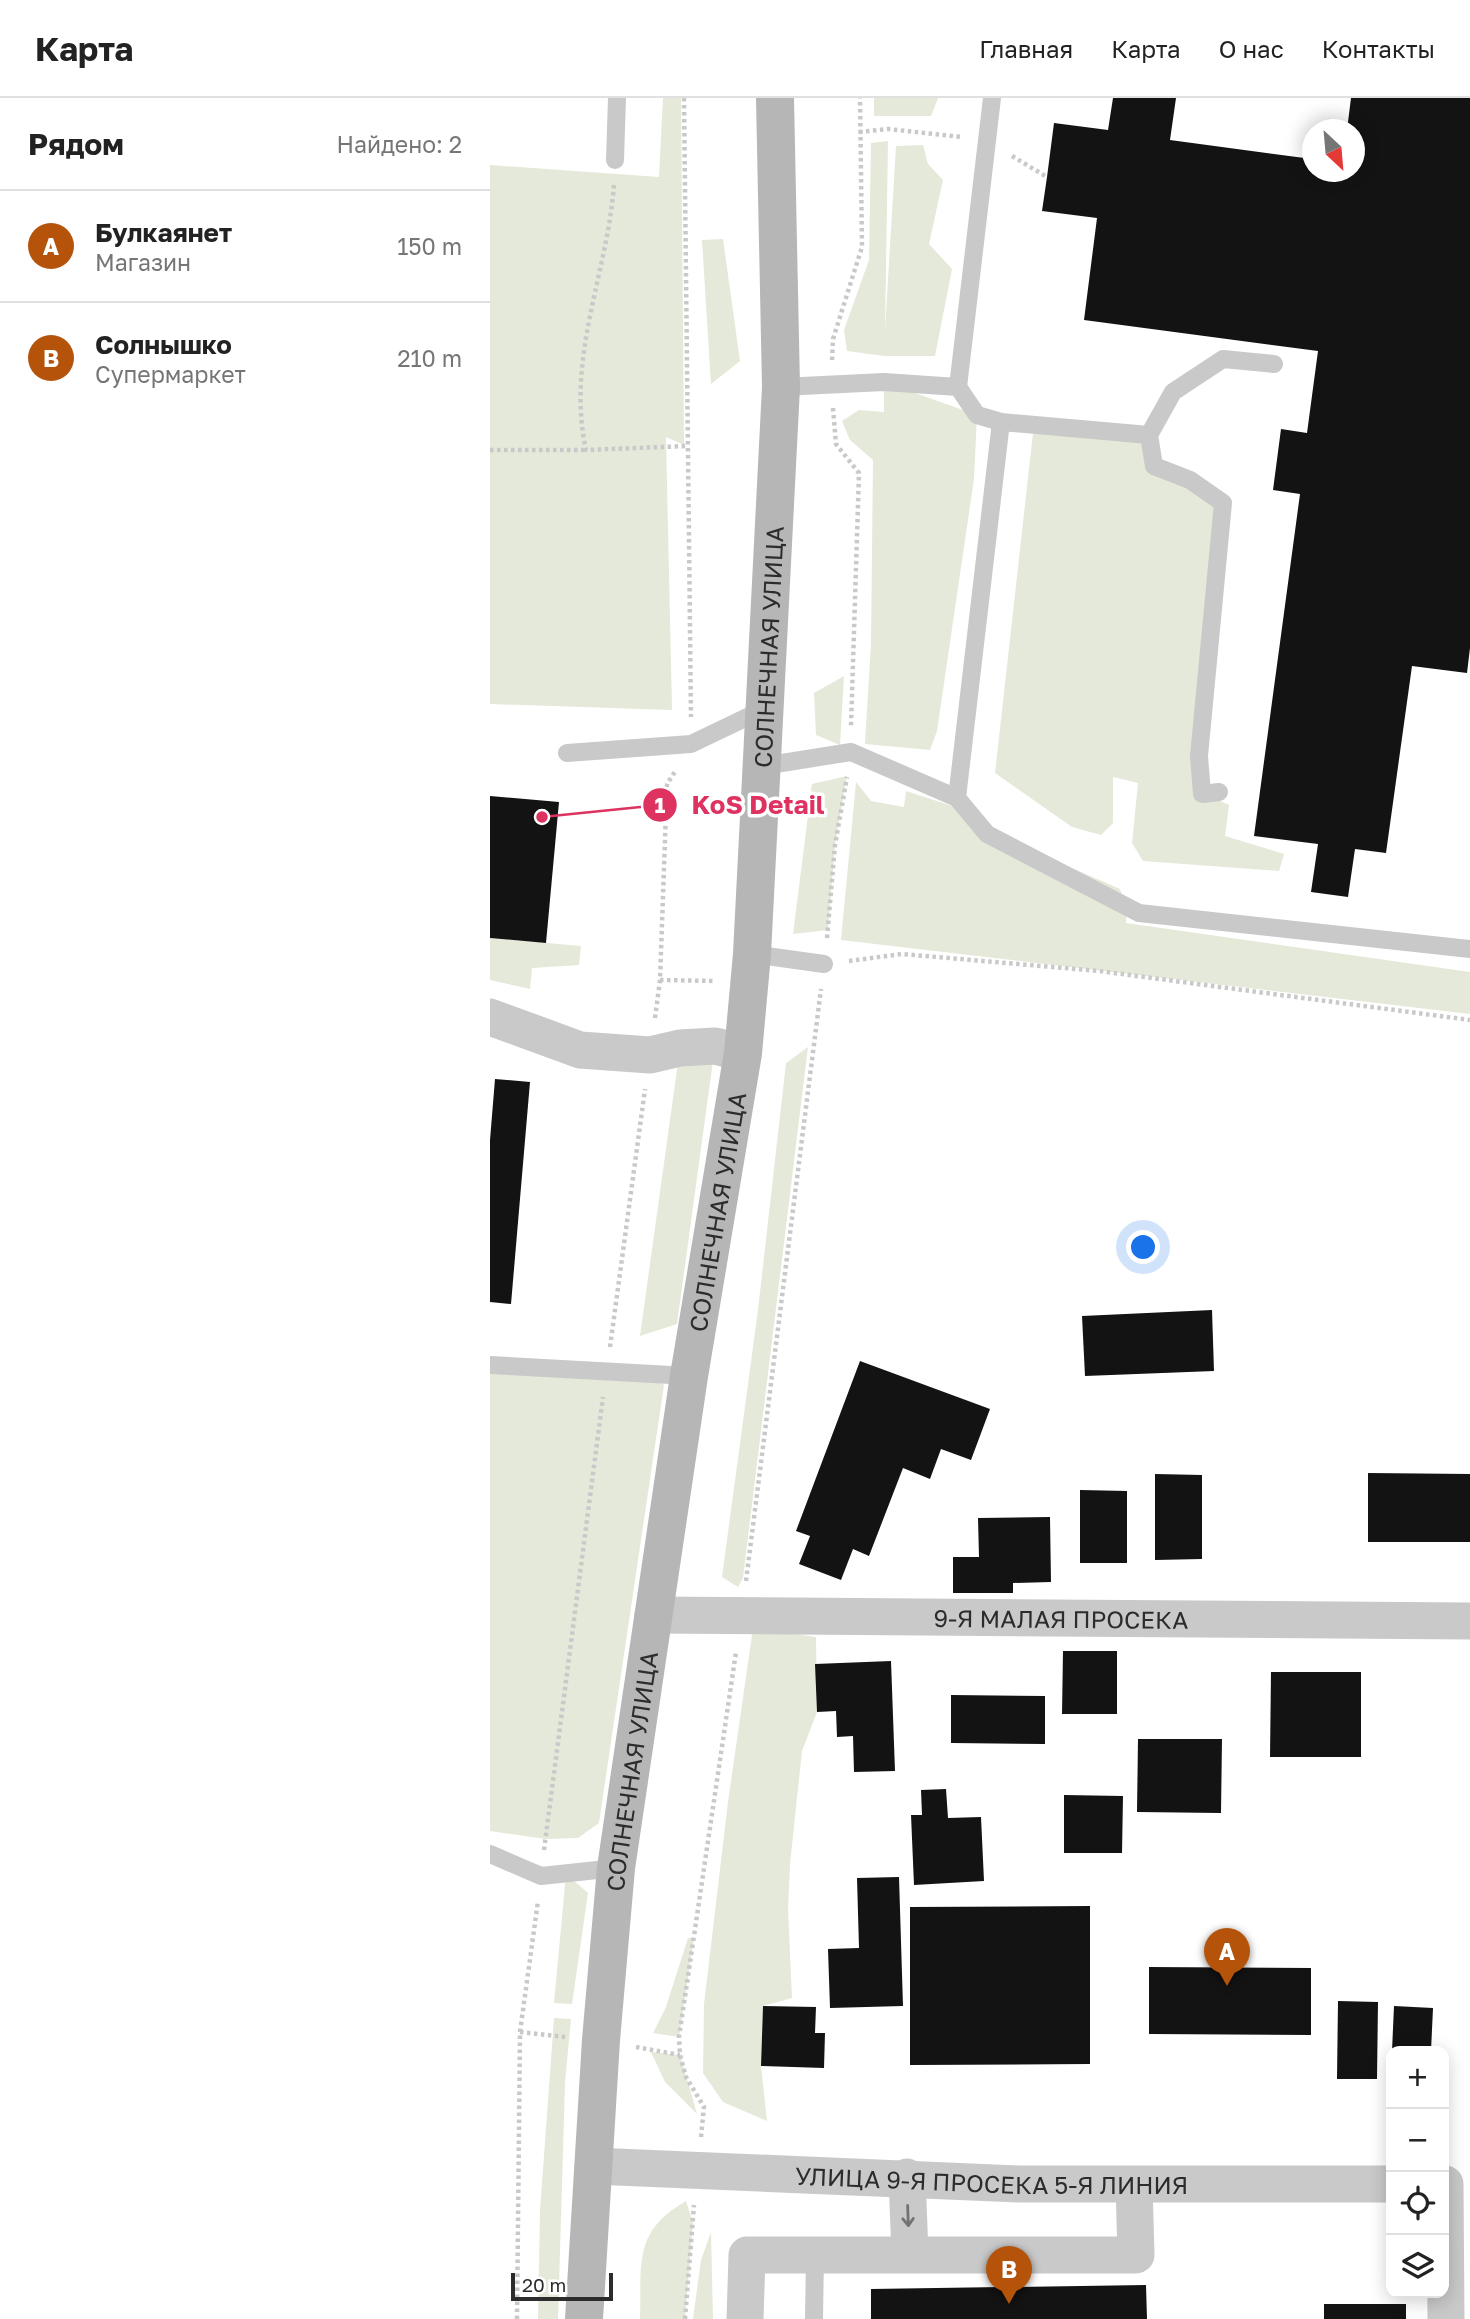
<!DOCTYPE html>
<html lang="ru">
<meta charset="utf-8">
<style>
:root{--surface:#fff;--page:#f2f2f2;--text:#222;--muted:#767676;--line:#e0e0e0;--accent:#b45309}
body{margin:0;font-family:"Golos Text",sans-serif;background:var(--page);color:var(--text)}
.controls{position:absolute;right:21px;bottom:21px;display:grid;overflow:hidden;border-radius:14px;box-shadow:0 4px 18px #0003}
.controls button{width:63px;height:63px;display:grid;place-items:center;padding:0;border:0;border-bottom:2px solid var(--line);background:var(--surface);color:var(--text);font:35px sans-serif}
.compass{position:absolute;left:812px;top:21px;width:63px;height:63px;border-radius:50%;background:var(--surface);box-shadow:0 4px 18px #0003;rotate:154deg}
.scale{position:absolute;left:21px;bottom:18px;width:102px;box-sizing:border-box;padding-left:7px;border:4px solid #2c2c2c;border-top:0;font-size:19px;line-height:24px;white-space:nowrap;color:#2c2c2c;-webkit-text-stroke:5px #fff;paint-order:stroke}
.you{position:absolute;left:654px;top:1150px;width:24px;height:24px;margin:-18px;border:5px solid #fff;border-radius:50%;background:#1a73e8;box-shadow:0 0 0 10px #1a73e833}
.badge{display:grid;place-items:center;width:46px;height:46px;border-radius:50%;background:var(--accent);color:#fff;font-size:23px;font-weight:700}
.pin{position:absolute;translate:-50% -58px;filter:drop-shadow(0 2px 4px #0008)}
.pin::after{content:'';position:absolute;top:37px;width:24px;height:21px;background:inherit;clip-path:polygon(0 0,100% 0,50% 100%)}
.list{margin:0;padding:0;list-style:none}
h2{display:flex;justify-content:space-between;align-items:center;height:91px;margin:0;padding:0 28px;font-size:30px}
h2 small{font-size:23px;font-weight:400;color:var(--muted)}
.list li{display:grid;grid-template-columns:46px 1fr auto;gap:21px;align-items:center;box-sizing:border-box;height:112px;padding:0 28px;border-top:2px solid var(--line)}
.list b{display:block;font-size:26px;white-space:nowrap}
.list p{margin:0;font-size:23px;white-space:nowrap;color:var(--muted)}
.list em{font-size:23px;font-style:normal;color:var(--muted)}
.icon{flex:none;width:38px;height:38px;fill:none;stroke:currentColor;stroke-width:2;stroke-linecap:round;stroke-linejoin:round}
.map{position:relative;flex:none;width:980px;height:2221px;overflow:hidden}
header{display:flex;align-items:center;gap:42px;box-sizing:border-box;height:98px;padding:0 35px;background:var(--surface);border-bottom:2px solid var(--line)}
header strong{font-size:33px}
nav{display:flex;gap:38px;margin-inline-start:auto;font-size:24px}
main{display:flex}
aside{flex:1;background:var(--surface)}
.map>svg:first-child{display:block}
.green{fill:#e5e9d9}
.building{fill:#131313}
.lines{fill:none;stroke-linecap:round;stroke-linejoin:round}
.path{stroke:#c9c9c9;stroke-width:4.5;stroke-dasharray:3.5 3.5;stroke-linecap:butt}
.service{stroke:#c9c9c9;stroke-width:18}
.minor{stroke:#c9c9c9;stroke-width:37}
.secondary{stroke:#b6b6b6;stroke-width:38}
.oneway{stroke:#737373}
.labels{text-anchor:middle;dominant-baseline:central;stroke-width:7;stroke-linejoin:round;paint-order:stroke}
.street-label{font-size:24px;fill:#2c2c2c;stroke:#fff}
.leader{fill:none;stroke:#de3261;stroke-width:2.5}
.callout-dot{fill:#de3261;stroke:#fff;stroke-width:2.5}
.mark-label{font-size:21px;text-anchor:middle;font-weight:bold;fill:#fff}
.callout-label{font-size:26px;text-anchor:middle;font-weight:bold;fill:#de3261;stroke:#fff;stroke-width:7;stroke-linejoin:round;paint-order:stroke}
</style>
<header>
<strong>Карта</strong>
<nav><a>Главная</a><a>Карта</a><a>О нас</a><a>Контакты</a></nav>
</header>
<main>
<aside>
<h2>Рядом<small>Найдено: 2</small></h2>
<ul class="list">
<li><span class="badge">A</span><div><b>Булкаянет</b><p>Магазин</p></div><em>150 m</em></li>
<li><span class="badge">B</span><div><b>Солнышко</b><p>Супермаркет</p></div><em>210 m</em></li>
</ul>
</aside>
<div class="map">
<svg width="980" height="2221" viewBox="0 0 980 2221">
<rect width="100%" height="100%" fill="#fff"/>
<g class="green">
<path d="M173,0H191L194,347L176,339L182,612L0,606V67L169,79Z"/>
<path d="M384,0H448L441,18H384Z"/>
<path d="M398,43L395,232L406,48L433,47L438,66L453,82L439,146L462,171L445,258H394L357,253L354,232L379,162L381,45Z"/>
<path d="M233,141L250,263L221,286L212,142Z"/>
<path d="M394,284L487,317L484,381L447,633L440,652L375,646L381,545L383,362L360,342L352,323L369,312L394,314Z"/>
<path d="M543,335L659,337L664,368L733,405L712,695L739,707L735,738L794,756L789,773L653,763L642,745L648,685L623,679V725L611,737L582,729L505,675Z"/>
<path d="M354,578L350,647L326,637L324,595Z"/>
<path d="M357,678L345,747L338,832L303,836L322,686Z"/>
<path d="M366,684L381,703L414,709L416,693L478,713L527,746L630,791L637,811L636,825L980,874V916L351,842Z"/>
<path d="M0,840L91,848L89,867L42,870L40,891L0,882Z"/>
<path d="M225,948L187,1226L150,1238L190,950Z"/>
<path d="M318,949L253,1480L248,1489L232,1479L268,1212L296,965Z"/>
<path d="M0,1268L161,1275L174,1287L109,1725L88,1740L55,1741L0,1733Z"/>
<path d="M263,1530L326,1539L327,1614L312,1653L300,1766L298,1811L302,1900L273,1908L271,1968L277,2023L233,2004L213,1975L214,1906L238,1704Z"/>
<path d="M76,1776L98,1795L82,1906L64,1905Z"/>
<path d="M198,1840H204L189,1939L163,1935L176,1909Z"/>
<path d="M64,1920L81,1921L75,1985L68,2221H48L50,2113Z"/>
<path d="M161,1954L190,1957L207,2016L175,1984Z"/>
<path d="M196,2103L203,2125L195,2221H150C152,2166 142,2134 196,2103Z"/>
<path d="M221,2134L223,2221H203L211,2162Z"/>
</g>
<g class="building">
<path d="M623,0H686L680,42L822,61V74H864V32H857L861,0H980V550L977,575L922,568L896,755L865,751L858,799L821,794L828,746L764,738L810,396L783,392L791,331L817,335L828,253L594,222L607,120L552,113L557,79L564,25L618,32Z"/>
<path d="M0,698L69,704L56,845L0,840Z"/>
<path d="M5,981L40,984L21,1206L0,1204V1042Z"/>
<path d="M722,1212L724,1273L595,1278L592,1218Z"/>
<path d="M370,1263L500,1311L481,1362L451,1351L440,1381L413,1370L379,1458L363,1451L351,1482L309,1466L320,1438L306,1433Z"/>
<path d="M878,1375L980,1376V1444H878Z"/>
<path d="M665,1376L712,1377V1461L665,1462Z"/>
<path d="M590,1392L637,1393V1465H590Z"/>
<path d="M560,1419L561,1484L523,1485V1495H463V1459H489L488,1420Z"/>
<path d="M573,1553H627V1616H572Z"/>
<path d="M401,1563L405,1673L364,1674L363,1638L347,1639L346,1613L327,1614L325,1566Z"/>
<path d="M781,1574H871V1659H780Z"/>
<path d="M461,1597L555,1598V1646L461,1645Z"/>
<path d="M648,1641H732L731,1715L647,1714Z"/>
<path d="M456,1691L458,1720L491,1719L494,1783L424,1787L421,1717H432L431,1692Z"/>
<path d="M574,1697L633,1698L632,1755H574Z"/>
<path d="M409,1779L413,1908L340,1910L338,1851L369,1850L367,1780Z"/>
<path d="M600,1808V1966L420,1967V1809Z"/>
<path d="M659,1869L821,1870V1937L659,1936Z"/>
<path d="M848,1903L888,1904L887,1981H847Z"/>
<path d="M273,1908L326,1909L325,1935H335L334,1970L271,1968Z"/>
<path d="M904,1908L943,1910L941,1953H902Z"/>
<path d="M656,2187L657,2221H381V2191Z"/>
<rect x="834" y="2206" width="82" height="15"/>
</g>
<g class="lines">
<g class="path">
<path d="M194,0L201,619"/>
<path d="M369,34L398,31L472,39"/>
<path d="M522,58L557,79"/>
<path d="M124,87C117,177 76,260 96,352L197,348"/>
<path d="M342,262L343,241L372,149L370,0"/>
<path d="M343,310L346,346L369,375L361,628"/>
<path d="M0,352H96"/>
<path d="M337,840L345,747L357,679"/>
<path d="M359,863L412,856L609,873L980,922"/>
<path d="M170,882L226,883"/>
<path d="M165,920L170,882L177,686L186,672"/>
<path d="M120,1249L155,991"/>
<path d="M256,1483L331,891"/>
<path d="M54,1752L113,1299"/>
<path d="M30,1934L75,1939"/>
<path d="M146,1949L190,1957"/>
<path d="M211,2039L214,2009L196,1979L190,1957L189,1939L246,1554"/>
<path d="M27,2221L30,1934L48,1803"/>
<path d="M195,2221L204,2107"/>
</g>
<g class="service">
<path d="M125,62L127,0"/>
<path d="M291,289L394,284L468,289L487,317L511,324L659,337L683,294L733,261L784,266"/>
<path d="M468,289L502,0"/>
<path d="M511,324L467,700L497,736L649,815L980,851"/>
<path d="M659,337L664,368L700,382L733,405L709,658L712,696L729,694"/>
<path d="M77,655L201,646L276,610"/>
<path d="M273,668L361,654L467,700"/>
<path d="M262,856L334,866"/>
<path d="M0,1267L199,1278"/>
<path d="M0,1756L51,1778L126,1770"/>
<path d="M324,2221L325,2157"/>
</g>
<g class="minor">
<path d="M0,919L90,952L160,957L190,950L225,948L253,955"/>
<path id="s1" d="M163,1517L980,1523"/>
<path id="s2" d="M103,2068L530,2086H901"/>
<path d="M417,2079L420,2156"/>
<path d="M955,2086L956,2221"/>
<path d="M255,2221L257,2157H646L644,2087"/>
</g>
<path class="secondary" id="s3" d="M94,2221L111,1942L126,1770L199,1278L253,955L262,856L291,289L285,0"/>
</g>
<defs><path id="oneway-shaft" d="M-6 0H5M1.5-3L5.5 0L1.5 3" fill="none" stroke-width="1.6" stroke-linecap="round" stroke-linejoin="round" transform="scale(1.75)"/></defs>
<use class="oneway" href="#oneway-shaft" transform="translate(418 2118) rotate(88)"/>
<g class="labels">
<g class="street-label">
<text stroke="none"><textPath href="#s3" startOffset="1684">СОЛНЕЧНАЯ УЛИЦА</textPath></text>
<text stroke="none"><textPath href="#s3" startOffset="1116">СОЛНЕЧНАЯ УЛИЦА</textPath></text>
<text stroke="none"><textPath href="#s1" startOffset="408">9-Я МАЛАЯ ПРОСЕКА</textPath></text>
<text stroke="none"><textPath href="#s3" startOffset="550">СОЛНЕЧНАЯ УЛИЦА</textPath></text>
<text stroke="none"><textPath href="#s2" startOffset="399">УЛИЦА 9-Я ПРОСЕКА 5-Я ЛИНИЯ</textPath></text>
</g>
</g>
<path class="leader" d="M52 719L170 707"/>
<g class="callout-dot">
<circle cx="52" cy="719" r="7"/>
<circle cx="170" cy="707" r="18"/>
</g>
<g class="mark-label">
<text x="170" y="715">1</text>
</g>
<g class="callout-label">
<text x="268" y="716">KoS Detail</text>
</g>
</svg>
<div class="controls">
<button>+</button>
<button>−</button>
<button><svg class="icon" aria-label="locate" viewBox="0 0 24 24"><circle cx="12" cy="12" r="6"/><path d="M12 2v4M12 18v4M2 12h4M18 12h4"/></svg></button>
<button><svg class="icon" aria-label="layers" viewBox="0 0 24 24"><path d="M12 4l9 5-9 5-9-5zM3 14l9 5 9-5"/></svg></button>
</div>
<svg class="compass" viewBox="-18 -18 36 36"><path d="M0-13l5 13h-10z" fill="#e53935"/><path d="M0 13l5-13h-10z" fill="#767676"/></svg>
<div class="scale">20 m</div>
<div class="you"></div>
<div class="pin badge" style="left:737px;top:1888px">A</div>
<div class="pin badge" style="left:519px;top:2206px">B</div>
</div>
</main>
